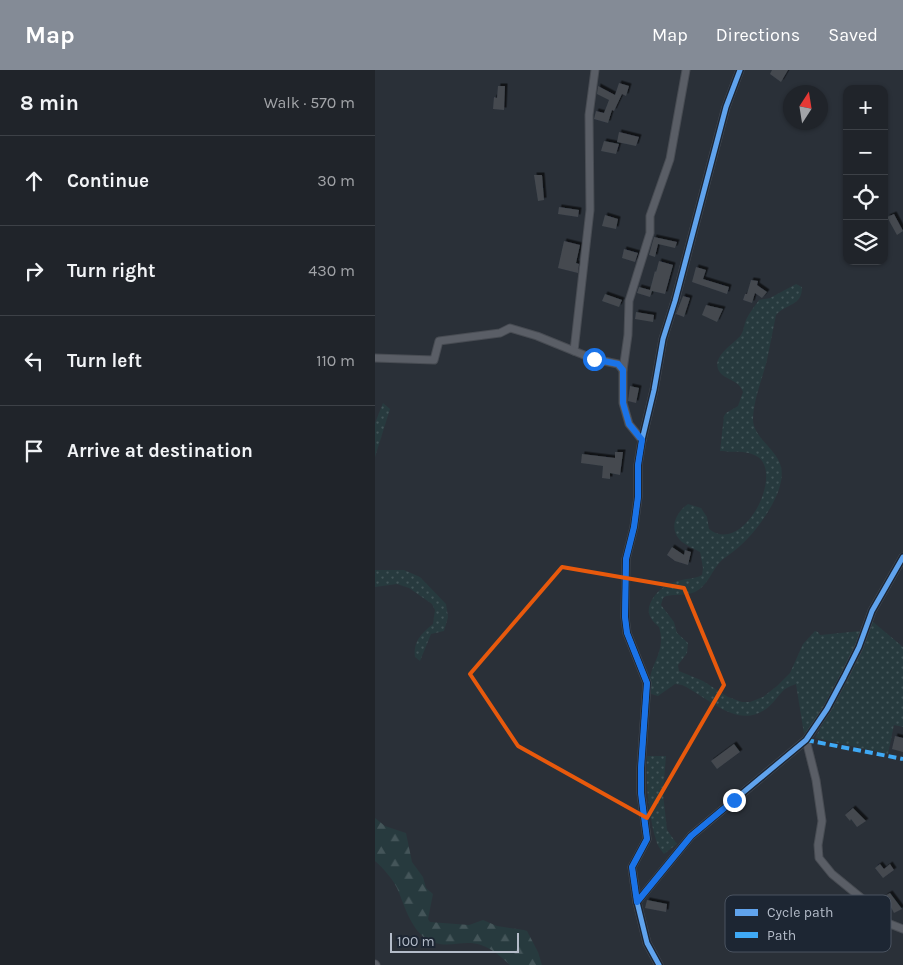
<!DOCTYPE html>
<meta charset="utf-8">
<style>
:root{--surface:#20242a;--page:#2d3036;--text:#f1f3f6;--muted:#a2a4a8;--line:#3d4147;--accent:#848b96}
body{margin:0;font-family:Karla,sans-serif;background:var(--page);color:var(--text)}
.controls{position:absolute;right:15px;top:15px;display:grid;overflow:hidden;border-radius:10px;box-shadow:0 1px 4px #0004}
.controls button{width:45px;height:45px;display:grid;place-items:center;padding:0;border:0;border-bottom:1px solid var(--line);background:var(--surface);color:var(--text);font:25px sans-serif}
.compass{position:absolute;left:408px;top:15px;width:45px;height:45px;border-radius:50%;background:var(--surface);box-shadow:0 1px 4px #0004;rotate:12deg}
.scale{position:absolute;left:15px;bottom:12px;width:129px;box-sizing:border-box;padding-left:5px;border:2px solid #b4bcc9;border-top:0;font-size:14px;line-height:18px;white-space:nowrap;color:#b4bcc9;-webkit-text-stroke:4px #1d2633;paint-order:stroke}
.stop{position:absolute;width:15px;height:15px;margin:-11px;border:4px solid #1a73e8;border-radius:50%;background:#fff}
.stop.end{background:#1a73e8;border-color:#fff;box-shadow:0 1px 5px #0008}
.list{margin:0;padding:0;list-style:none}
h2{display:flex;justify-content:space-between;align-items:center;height:65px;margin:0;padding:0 20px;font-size:21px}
h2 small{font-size:16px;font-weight:400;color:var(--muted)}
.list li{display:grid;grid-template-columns:32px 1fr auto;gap:15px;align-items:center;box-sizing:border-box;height:90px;padding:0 20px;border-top:1px solid var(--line)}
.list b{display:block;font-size:19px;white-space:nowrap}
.list em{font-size:16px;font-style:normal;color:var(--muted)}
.icon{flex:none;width:28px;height:28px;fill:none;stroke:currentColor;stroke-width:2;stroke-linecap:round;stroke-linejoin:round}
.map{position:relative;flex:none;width:528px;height:895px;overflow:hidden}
header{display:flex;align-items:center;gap:30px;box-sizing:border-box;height:70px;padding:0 25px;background:var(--accent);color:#fff}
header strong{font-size:24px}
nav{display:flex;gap:28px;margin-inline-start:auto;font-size:18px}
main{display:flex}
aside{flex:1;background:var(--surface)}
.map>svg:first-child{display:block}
.grass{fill:url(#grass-dots)}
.forest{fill:url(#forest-firs)}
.building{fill:#444950;filter:url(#shadow)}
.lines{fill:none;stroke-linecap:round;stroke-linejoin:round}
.minor-casing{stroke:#484c53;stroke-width:9}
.minor{stroke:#5a5e66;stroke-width:7}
.quiet{stroke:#3fa9f5;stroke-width:4;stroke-dasharray:8 4;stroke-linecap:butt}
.cycleway-casing{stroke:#1d2633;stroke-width:8}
.cycleway{stroke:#60a3ed;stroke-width:5}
.route{stroke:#1a73e8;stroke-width:6}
.marked{fill:none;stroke:#e8590c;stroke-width:4;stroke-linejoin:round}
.key{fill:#1d2633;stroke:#4a5360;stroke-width:1}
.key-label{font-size:14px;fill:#b4bcc9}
</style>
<header>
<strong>Map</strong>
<nav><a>Map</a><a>Directions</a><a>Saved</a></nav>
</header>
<main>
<aside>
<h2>8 min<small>Walk · 570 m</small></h2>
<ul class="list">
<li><svg class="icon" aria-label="ahead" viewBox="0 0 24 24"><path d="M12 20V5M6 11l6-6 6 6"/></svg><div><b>Continue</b></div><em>30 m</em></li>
<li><svg class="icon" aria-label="right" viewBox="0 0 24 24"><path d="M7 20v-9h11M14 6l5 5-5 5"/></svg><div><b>Turn right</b></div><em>430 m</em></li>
<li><svg class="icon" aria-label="left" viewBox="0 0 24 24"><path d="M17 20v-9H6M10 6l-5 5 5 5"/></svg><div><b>Turn left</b></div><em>110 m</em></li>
<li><svg class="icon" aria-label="arrive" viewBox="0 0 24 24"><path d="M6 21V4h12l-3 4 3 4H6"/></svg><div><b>Arrive at destination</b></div></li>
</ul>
</aside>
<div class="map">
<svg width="528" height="895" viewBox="0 0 528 895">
<defs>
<pattern id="grass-dots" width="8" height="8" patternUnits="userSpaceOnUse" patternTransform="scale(1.25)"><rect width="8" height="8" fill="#273a3e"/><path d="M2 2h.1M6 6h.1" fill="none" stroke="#445559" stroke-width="1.8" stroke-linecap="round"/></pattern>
<pattern id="forest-firs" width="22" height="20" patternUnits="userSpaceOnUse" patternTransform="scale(1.25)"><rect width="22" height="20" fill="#273a3e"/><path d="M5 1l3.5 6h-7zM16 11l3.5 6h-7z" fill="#445559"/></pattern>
<filter id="shadow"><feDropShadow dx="2.5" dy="-2.5" stdDeviation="0" flood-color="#0009"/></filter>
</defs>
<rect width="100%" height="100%" fill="#2a3038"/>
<g class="grass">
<path d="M421,214L427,217C427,237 411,233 401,245C398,260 395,275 392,290C387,310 379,328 378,349C378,368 402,379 406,397C412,421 382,461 365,476C360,481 353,485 347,490C337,499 334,515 320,522C311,526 300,524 291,526L288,528L286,535L299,552L302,563L313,573L312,583L303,595L304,601L328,611L353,627L367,632H375L388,627L402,616L415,603L428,574L440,561L443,562L445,565L486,561C478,590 451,644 429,664L421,614C416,616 410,618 407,622C401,628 398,634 391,639C362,660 333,627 307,615L300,614L283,626L276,624C268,598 293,586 284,557C277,551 271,544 275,534C282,518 295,512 312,509C317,508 322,508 327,505L328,498L325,482C320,479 312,476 307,472C293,460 300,443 313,434L326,438L332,447L334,459C368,486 409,405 383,387C371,379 357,383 345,381L349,346L351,343L363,336L368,322C363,308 347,310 343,299C338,285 360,273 366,265C369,260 369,255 371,250C374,243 380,236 384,230L395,228Z"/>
<path d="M8,333L15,339L0,387V353Z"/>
<path d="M0,500H29L45,507L71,534L73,547L69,561L56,564L45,591L40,587C38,571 47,563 58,554L60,540L57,534L34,518L22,514L0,517Z"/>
<path d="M497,551L528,577V657L519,655L513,684L440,668L488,579Z"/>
<path d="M272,686H291L288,723L292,760L302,774L289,784C286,780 282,775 281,770C274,748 270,709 272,686Z"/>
</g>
<path class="forest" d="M0,748L10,756L31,763L37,792L48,807L51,818L58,824L53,849L55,852L94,855L108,850L122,856L149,860L152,861L163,882L167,895H135C126,887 118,879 106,875C86,868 71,882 50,868C35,857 29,834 22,818C17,808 8,798 0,791Z"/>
<g class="building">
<path d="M397,0H413L406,12L395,4Z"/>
<path d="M244,13L254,16L251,26L247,24L239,41L237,40L233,53L219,49L221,41L229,43L234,30L222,24L223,16L240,25Z"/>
<path d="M123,16H130L129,40L118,39L119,27L122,28Z"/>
<path d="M244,62L264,67L261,76L242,72Z"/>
<path d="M229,71L244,74L241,84L226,81Z"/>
<path d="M159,105H167L169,130L163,131Z"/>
<path d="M184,137L204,140L203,147L183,144Z"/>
<path d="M519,144L528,161L522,165L512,147Z"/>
<path d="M230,145L243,149L241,159L227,156Z"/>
<path d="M279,167L302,172L300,178L283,174L280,187L274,185Z"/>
<path d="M189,171L205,175L201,193L204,194L203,203L183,198Z"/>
<path d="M249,179L263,183L260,192L247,188Z"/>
<path d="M284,191L298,195L290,224L277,221L275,227L262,223L264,217L275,220L280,201L281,202Z"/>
<path d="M321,197L331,200L328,209L354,217L352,224L317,212Z"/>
<path d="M376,210L383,211L382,215L392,222L387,228L380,223L377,233L368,230L370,224H372Z"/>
<path d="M230,224L247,230L244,237L227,231Z"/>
<path d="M308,226L315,228L309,247L301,244Z"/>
<path d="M331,235L348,239L342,252L327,245Z"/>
<path d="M261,242L279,245L278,252L260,249Z"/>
<path d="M255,316L264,318L261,333L253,331Z"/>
<path d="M240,382H248L245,405L235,403V409L227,408L228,396L206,393L207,384L240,388Z"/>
<path d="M297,477L309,485L310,480L316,482L313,495L300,491L292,485Z"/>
<path d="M520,666L528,668V682L517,679Z"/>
<path d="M359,674L365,682L342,699L336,691Z"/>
<path d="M478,738L491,751L482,757L476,749L475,751L470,745Z"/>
<path d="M505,794L509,799L515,794L519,800L508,808L500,798Z"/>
<path d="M515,823L527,839L519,843L510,826Z"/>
<path d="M272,830L292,834L291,842L270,838Z"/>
</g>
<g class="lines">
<g class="minor-casing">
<g id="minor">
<path d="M220,0L214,45L215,140L199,281L219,289L243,294L248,300V333L254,354L267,370"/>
<path d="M0,288L59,290L64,271L125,263L135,258L162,266L199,281"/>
<path d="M248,300L253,265L254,231L275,163V146L295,89L311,0"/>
<path d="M431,670L441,710L447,751L443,775L444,788L457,804L490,831L510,852L528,859"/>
<path d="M262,832L316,766L431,670L452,639L469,607L484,577L497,541L528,487"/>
<path d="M0,894L1,895"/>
<path d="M284,895L272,873L262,832L257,797L272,769L266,723V698L272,613L252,563L250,547L251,489L259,457L263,427V395L267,370L279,320L288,269L300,231L351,37L365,0"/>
</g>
</g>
<use href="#minor" class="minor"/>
<path class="quiet" d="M431,670L528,689"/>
<g class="cycleway-casing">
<g id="cycleway">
<path d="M262,832L316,766L431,670L452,639L469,607L484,577L497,541L528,487"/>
<path d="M284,895L272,873L262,832L257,797L272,769L266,723V698L272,613L252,563L250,547L251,489L259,457L263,427V395L267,370L279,320L288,269L300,231L351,37L365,0"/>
</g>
</g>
<use href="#cycleway" class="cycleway"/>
</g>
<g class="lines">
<path class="route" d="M219,289L243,294L248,300V333L254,354L267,370L263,395V427L259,457L251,489L250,547L252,563L272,613L266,698V723L272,769L257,797L262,832L316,766L359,730"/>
</g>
<path class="marked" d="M187,497L309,518L349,615L272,748L143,676L95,604Z"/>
<rect x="350" y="825" width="166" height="57" rx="8" class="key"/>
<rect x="360" y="839" width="23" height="7" fill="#60a3ed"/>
<rect x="360" y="862" width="23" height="6" fill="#3fa9f5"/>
<g class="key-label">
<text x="392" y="847">Cycle path</text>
<text x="392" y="870">Path</text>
</g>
</svg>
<div class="controls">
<button>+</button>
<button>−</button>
<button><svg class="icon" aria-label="locate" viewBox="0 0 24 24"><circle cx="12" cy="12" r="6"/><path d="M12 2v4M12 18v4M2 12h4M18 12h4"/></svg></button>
<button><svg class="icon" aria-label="layers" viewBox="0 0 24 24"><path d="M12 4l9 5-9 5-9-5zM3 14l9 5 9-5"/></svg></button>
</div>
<svg class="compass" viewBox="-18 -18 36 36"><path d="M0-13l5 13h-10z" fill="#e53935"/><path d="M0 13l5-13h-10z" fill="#a2a4a8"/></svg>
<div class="scale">100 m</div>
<div class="stop" style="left:219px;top:289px"></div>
<div class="stop end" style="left:359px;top:730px"></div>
</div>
</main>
